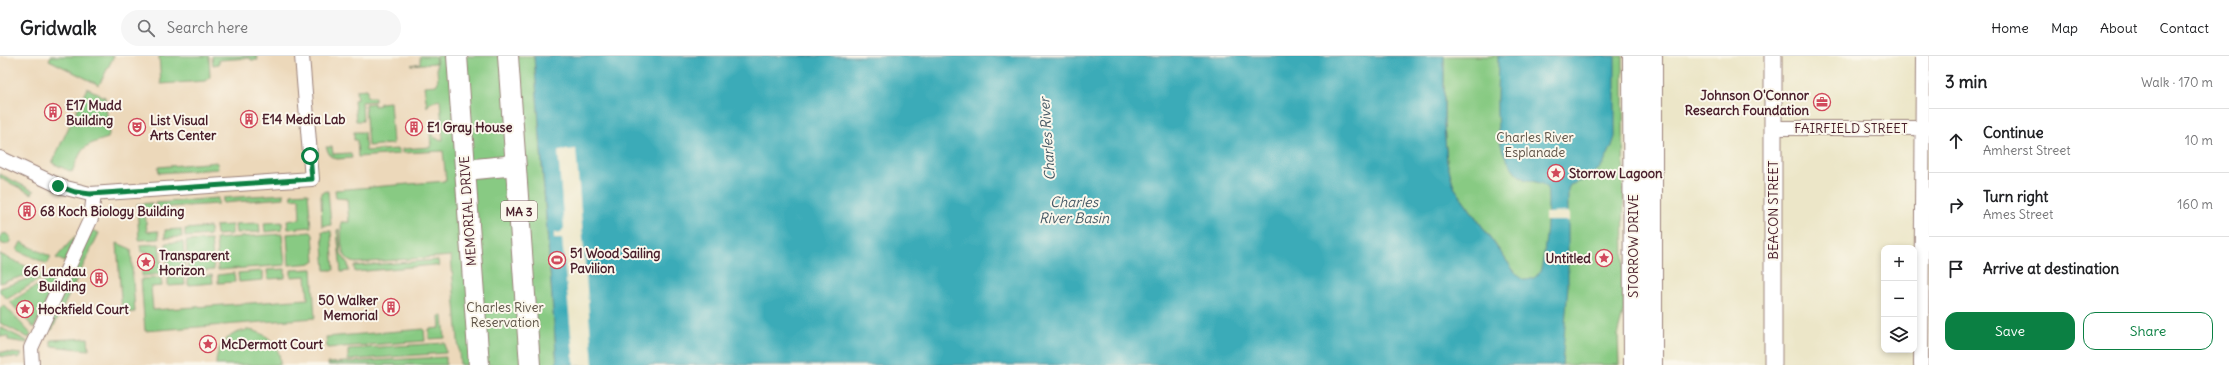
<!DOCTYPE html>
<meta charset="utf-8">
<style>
:root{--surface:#fff;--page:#f6f6f6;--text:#202124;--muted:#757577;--line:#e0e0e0;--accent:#0b8043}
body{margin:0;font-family:Delius,sans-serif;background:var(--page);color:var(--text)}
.controls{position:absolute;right:12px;bottom:12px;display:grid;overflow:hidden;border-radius:8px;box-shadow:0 2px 6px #0003}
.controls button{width:36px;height:36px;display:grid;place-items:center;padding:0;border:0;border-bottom:1px solid var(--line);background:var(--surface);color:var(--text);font:20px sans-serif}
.stop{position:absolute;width:12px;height:12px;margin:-9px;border:3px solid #0b8043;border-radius:50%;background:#fff}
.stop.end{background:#0b8043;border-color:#fff;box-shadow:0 1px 4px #0008}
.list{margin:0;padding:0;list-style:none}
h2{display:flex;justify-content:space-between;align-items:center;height:52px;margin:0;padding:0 16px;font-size:17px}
h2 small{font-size:13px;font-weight:400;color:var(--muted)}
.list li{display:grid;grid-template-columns:26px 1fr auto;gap:12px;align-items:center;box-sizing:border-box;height:64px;padding:0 16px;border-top:1px solid var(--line)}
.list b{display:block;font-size:15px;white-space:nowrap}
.list p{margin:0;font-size:13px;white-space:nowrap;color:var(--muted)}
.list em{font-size:13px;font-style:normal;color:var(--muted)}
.actions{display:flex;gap:8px;padding:12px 16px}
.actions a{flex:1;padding:9px 0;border:1px solid var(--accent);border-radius:12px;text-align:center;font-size:14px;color:var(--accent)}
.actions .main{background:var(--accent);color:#fff}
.icon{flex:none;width:22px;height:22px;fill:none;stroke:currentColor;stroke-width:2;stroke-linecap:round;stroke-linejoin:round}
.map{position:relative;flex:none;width:1929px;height:309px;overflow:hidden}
header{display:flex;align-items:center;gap:24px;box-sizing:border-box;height:56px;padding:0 20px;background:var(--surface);border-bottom:1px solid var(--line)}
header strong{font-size:19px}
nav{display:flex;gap:22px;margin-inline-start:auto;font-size:14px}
.search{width:280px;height:36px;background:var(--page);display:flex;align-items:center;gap:10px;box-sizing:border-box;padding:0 14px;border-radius:22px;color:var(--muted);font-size:15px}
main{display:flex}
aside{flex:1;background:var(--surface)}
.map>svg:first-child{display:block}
.built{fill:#ecd8ba}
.green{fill:#88ca83;stroke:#697457}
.water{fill:#3babb8;stroke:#426572}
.pier{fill:#ece6c8}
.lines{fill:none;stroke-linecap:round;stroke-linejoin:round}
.minor-casing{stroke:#9b827a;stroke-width:16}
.major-casing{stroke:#9b827a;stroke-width:19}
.highway-casing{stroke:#9b827a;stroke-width:22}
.minor{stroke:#fff;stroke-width:14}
.major{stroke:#fff;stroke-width:17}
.highway{stroke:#fff;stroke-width:20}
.route{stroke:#0b8043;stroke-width:5}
.labels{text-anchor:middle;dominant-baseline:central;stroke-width:4;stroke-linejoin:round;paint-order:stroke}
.shield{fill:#fbf7ec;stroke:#7f6065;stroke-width:1}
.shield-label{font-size:12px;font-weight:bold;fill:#4a1f2b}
.poi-label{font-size:13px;font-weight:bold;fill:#4a1f2b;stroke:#fbf7ec;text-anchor:start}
.street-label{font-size:13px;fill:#4a1f2b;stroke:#fbf7ec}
.park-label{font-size:13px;fill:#5d5245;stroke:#fbf7ec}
.water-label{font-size:14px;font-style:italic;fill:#445763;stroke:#fbf7ec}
</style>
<header>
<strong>Gridwalk</strong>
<div class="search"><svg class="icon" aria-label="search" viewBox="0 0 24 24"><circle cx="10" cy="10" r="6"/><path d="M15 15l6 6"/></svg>Search here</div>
<nav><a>Home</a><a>Map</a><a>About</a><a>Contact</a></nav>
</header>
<main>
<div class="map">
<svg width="1929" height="309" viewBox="0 0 1929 309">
<rect width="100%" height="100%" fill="#fbf7ec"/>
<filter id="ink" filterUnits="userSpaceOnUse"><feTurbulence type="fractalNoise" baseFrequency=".025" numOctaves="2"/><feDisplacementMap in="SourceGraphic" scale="8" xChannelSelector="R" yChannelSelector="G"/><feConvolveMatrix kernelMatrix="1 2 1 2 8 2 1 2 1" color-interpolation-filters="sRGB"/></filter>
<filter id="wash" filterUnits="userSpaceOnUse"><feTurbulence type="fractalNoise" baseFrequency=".012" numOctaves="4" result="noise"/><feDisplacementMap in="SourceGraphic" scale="16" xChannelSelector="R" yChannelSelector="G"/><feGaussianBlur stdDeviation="0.9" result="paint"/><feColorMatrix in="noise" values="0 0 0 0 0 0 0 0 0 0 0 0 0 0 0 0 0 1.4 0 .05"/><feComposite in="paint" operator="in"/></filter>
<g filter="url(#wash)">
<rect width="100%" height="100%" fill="#ece6c8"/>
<path class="built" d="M0,0H436L459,309H0Z"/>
<g class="green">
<path d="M51,0H114L99,29L49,4Z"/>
<path d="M159,0H209L210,21L205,25L161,28Z"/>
<path d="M212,0H257L258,4H251L250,2L219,4V8L213,9Z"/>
<path d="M420,0H435L436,7L411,9L420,7Z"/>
<path d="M436,0H534L557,309H460L451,200L356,207C338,204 342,180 341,166H349L347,143L336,142L335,134L446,125L443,95L402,97V93L431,91L430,76L435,82L443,84L440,44L431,46L427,51L424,30L436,29L438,26Z"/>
<path d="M1444,0H1623L1624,253L1618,276L1619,309H1562V283L1523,224L1514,215L1454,131L1447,106L1444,70Z"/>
<path d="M87,32L105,41L109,78L108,82C82,90 83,90 72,116L52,107Z"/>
<path d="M367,33V41H375V45L362,46L363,65H356L354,44L357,43L356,34Z"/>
<path d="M390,46L393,88L368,90L365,48L374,47V50L380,49V47Z"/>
<path d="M354,76H364L366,95L399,93V98L358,101L357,84H354Z"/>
<path d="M326,91H332L333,98L351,97L352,102L337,103L330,100Z"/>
<path d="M217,106L218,113L159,117L158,111Z"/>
<path d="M0,118L34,135L32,138L0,122Z"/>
<path d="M328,135L331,169L322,170L321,141L322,136Z"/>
<path d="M308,137L311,171L288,173L287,165L300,163L299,142L292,143L291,138Z"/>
<path d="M284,138V142L223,147V142Z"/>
<path d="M218,142V148L156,152L155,147Z"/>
<path d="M152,147V153L145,154L147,176L158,175L159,183L139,184L137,148Z"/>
<path d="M282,166V174L265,176L264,167Z"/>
<path d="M259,167L260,176L236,177L235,168Z"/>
<path d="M232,169V178L216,179L215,170Z"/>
<path d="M210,171V179L185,181V173Z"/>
<path d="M181,173L182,181L165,182V174Z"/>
<path d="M339,173L341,198L348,208L349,215L341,216L337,174Z"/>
<path d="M92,174L99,177L52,274L45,271Z"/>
<path d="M322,175H331L334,214H325Z"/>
<path d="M311,176L313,179L315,205L313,207L289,209L287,178Z"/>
<circle cx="5" cy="183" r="5.5"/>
<path d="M282,178L285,209L218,214L216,183Z"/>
<path d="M76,179L65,206L56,202Z"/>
<path d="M211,184L214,214L188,216L186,185Z"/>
<path d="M21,186L51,201L47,208L17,194Z"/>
<path d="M183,186L185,216L168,217L166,187Z"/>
<path d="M117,187L131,193L135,256L122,257Z"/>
<path d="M159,188L162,218L142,220V214L148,213L147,196H141L140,189Z"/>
<path d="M0,198L38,216L0,227Z"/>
<path d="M438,204L439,211L434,209L355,216L354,210Z"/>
<path d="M285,213V222L268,223L267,214Z"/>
<path d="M312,213L315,262L145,275L141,223L161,222L162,230L151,231L153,254L308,243L306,220L291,221V214Z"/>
<path d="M263,215V224L239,226L238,217Z"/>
<path d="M234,217L235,226L218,227V219Z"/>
<path d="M42,218L45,220L7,243L0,236V232Z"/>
<path d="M212,219L213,227L188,229V221Z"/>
<path d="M184,221L185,229L168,230V222Z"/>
<path d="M50,222L56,225L34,272L10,246Z"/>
<path d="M4,249L31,278L29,282L0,267V252Z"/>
<path d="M439,260H443L445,282L429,283V273L440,272Z"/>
<path d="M0,271L27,285V287L8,284V281L0,280Z"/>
<path d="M424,273L425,285L327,292L326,281Z"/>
<path d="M248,274C267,276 281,289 280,309H216C216,289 229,276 248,274Z"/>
<path d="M88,282L89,294L51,290V284Z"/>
<path d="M445,287L446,297L348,304V293Z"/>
<path d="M0,296L22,298L19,302L0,300Z"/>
<path d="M446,301V309H328V307Z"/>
</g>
<path class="water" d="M534,0H1444V70L1447,106L1454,131L1514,215L1523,224C1529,224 1535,223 1539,217C1545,210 1550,142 1547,133C1544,125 1529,126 1522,122C1512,114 1504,101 1501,89C1494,66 1498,25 1498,0H1615V81L1612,90L1604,107L1598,114L1584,124L1570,129L1568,133V230L1562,309H557Z"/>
<g class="pier">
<path d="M576,93L593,309H574L562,182H554V177L561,176L564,172L558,95Z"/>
<path d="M1569,156V165H1545V157Z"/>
</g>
</g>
<g filter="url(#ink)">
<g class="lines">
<g class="minor-casing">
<g id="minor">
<path d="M1773,72H1929"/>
<path d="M0,102L62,131L90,138L312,123L302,0"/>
<path d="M32,309L31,292L91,162L94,138"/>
<path d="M1921,309L1923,0"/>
</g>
</g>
<g class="major-casing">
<path id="major" d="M1773,0V309"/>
</g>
<g class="highway-casing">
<g id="highway">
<path d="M457,0L479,309"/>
<path d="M508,0L530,309"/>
<path d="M1633,0L1634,309"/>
<path d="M1652,0V309"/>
<path d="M465,114L506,110L515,106"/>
</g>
</g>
<use href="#minor" class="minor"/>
<use href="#major" class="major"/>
<use href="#highway" class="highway"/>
</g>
</g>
<g class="lines" filter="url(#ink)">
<path class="route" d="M58,130L75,136L90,138L312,123L310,100"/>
</g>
<defs>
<g id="office-ring" transform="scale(0.9)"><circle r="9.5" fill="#fbf7ec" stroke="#d1495b" stroke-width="1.5"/><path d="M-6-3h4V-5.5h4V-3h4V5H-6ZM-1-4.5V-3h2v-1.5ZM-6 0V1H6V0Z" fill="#d1495b"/></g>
<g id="building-ring" transform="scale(0.9)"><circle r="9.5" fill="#fbf7ec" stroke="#d1495b" stroke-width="1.5"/><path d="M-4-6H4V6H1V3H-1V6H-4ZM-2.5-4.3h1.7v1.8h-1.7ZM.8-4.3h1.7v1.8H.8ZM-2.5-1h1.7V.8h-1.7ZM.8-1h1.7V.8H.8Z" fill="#d1495b"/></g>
<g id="theatre-ring" transform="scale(0.9)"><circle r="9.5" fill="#fbf7ec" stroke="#d1495b" stroke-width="1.5"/><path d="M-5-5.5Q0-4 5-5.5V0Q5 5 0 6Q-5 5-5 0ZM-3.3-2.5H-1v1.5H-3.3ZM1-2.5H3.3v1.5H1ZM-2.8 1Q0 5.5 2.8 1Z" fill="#d1495b"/></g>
<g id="sight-ring" transform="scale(0.9)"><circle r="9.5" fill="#fbf7ec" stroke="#d1495b" stroke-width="1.5"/><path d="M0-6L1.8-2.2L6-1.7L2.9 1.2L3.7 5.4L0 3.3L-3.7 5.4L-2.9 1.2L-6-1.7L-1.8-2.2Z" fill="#d1495b"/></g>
<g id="stadium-ring" transform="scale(0.9)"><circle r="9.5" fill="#fbf7ec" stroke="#d1495b" stroke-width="1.5"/><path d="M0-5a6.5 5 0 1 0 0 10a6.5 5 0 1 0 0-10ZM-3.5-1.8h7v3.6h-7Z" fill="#d1495b"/></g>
</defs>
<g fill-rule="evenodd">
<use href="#office-ring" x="1822" y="46"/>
<use href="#building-ring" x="53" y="56"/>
<use href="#building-ring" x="249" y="63"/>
<use href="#theatre-ring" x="137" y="71"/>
<use href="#building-ring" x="414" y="71"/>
<use href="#sight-ring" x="1556" y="117"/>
<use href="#building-ring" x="27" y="155"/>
<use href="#sight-ring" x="1604" y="202"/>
<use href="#stadium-ring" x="557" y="204"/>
<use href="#sight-ring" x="146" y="206"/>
<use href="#building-ring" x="99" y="222"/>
<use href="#building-ring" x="391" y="251"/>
<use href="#sight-ring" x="25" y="253"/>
<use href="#sight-ring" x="208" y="288"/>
</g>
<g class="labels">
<rect class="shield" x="501" y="145" width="36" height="20" rx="3"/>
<g class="shield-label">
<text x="519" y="155">MA 3</text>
</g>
<g class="poi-label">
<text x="1809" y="39" text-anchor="end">Johnson O'Connor<tspan x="1809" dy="15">Research Foundation</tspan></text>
<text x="66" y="49">E17 Mudd<tspan x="66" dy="15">Building</tspan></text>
<text x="262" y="63">E14 Media Lab</text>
<text x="150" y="64">List Visual<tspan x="150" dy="15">Arts Center</tspan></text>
<text x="427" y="71">E1 Gray House</text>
<text x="1569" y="117">Storrow Lagoon</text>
<text x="40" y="155">68 Koch Biology Building</text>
<text x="570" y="197">51 Wood Sailing<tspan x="570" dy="15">Pavilion</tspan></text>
<text x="159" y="199">Transparent<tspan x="159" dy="15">Horizon</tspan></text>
<text x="1591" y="202" text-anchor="end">Untitled</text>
<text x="86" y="215" text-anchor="end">66 Landau<tspan x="86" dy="15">Building</tspan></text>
<text x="378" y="244" text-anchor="end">50 Walker<tspan x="378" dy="15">Memorial</tspan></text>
<text x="38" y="253">Hockfield Court</text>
<text x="221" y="288">McDermott Court</text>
</g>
<g class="street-label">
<text x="1851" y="72">FAIRFIELD STREET</text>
<text transform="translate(1773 154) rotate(-90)">BEACON STREET</text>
<text transform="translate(468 155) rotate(-94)">MEMORIAL DRIVE</text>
<text transform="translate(1633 190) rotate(-90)">STORROW DRIVE</text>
</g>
<g class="park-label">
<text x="1535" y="81">Charles River<tspan x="1535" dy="15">Esplanade</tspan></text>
<text x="505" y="251">Charles River<tspan x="505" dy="15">Reservation</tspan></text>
</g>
<g class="water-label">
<text transform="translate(1047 83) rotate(-94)">Charles River</text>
<text x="1074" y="146">Charles<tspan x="1074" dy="16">River Basin</tspan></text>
</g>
</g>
</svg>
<div class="controls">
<button>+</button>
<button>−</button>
<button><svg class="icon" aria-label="layers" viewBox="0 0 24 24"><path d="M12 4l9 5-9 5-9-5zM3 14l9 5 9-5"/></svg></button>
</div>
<div class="stop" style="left:310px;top:100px"></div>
<div class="stop end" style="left:58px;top:130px"></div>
</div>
<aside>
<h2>3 min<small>Walk · 170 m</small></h2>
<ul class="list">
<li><svg class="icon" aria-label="ahead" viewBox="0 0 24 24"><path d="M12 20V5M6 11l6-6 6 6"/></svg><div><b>Continue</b><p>Amherst Street</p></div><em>10 m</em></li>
<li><svg class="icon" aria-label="right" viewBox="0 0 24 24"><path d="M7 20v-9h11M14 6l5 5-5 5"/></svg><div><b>Turn right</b><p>Ames Street</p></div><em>160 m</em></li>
<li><svg class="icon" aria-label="arrive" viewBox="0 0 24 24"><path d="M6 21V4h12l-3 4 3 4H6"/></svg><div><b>Arrive at destination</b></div></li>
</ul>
<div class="actions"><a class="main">Save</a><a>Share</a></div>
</aside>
</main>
